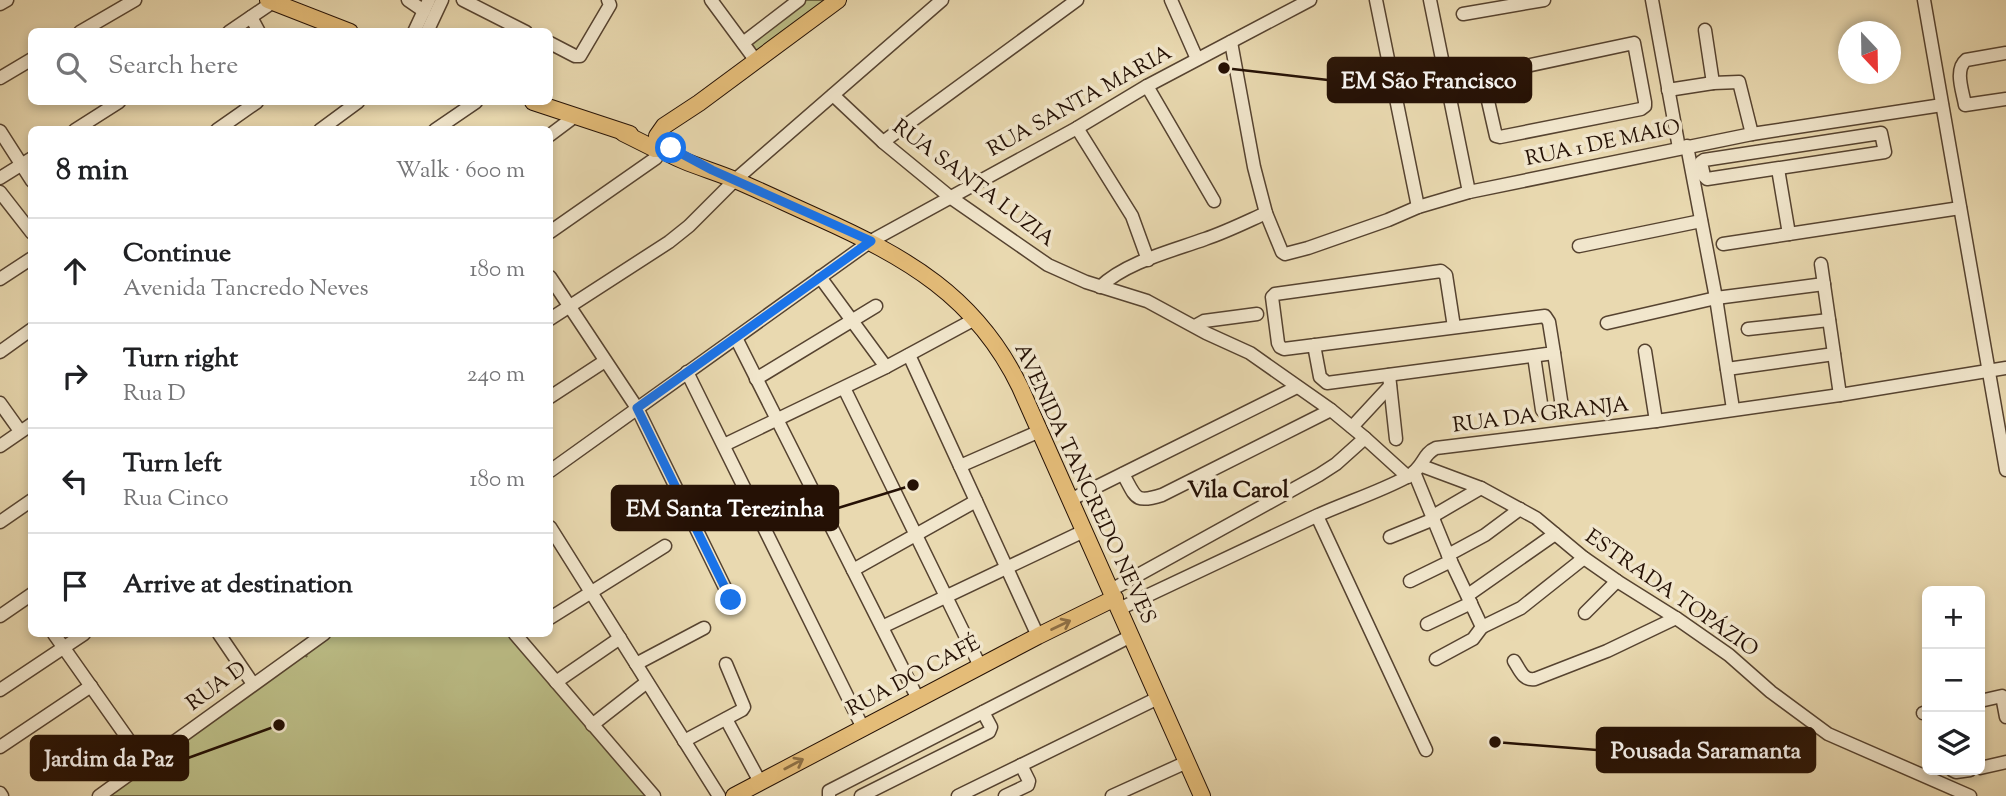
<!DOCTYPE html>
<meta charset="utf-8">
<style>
:root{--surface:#fff;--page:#f6f6f6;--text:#202124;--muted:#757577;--line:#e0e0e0}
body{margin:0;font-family:"Sorts Mill Goudy",serif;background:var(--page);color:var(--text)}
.controls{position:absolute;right:21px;bottom:21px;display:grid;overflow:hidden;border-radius:10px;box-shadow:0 4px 10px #0003}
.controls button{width:63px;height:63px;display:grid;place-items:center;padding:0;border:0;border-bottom:2px solid var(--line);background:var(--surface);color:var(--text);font:35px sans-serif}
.compass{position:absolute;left:1838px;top:21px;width:63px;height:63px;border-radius:50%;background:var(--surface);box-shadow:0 4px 10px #0003;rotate:158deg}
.stop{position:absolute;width:21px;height:21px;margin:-16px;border:5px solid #1a73e8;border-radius:50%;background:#fff}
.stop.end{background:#1a73e8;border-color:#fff;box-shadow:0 2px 7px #0008}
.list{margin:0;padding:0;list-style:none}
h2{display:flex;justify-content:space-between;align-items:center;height:91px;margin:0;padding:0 28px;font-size:30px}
h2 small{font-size:23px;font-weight:400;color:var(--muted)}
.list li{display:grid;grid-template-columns:46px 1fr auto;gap:21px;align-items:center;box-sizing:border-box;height:105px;padding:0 28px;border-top:2px solid var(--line)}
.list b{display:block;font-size:26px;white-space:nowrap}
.list p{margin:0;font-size:23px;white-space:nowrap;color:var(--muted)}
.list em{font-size:23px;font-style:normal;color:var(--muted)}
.icon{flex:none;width:38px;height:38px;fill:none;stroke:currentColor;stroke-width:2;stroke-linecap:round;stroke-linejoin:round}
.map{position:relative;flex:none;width:2006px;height:796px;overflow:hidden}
.search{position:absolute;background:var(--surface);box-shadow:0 4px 10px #0003;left:28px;top:28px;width:525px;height:77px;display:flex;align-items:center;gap:18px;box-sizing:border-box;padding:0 24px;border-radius:10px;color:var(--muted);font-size:26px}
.panel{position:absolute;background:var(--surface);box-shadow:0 4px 10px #0003;left:28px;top:126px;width:525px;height:511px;border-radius:10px}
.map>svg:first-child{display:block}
.green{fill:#bcbe87;stroke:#706846;stroke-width:2}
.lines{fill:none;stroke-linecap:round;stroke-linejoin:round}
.minor-casing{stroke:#564330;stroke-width:15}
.major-casing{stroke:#251105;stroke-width:18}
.minor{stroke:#f1e6cc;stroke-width:12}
.major{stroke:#e4bc78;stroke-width:16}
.oneway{stroke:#8e6f44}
.route{stroke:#1a73e8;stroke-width:9}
.labels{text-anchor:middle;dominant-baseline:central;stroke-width:7;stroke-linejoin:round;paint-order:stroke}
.street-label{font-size:21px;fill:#251105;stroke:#f1e6cc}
.neighbourhood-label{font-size:23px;font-weight:bold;fill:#251105;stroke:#f1e6cc}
.leader{fill:none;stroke:#251105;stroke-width:2.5}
.callout-dot{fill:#251105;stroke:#f1e6cc;stroke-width:2.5}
.callout{fill:#251105;stroke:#251105;stroke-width:2.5}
.callout-label{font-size:23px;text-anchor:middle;font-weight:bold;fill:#fff}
</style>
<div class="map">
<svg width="2006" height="796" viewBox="0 0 2006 796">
<rect width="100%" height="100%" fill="#e9d9b0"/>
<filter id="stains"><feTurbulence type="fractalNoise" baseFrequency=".00286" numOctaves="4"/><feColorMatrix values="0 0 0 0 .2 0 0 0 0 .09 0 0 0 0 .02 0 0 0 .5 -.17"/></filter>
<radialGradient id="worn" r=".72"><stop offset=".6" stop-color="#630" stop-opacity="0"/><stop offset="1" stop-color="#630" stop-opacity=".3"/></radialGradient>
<g class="green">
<path d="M805,0H830L759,55L750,42Z"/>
<path d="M332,634H511L650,796H109L304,654L307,657L305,653Z"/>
</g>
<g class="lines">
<g class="minor-casing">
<g id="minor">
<path d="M408,0L424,11"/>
<path d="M463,0L526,32"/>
<path d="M711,0L756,61"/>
<path d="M1171,0L1197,59"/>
<path d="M1376,0L1418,207"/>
<path d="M1430,0L1469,192"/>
<path d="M1652,0L1679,148"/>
<path d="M1924,0L2006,470"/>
<path d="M0,4L7,0"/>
<path d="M1463,14L1544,0"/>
<path d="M251,17L259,32"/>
<path d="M1705,30L1713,83"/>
<path d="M80,32L135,0"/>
<path d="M229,32L273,2"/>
<path d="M414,32L429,0"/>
<path d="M427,32L442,0"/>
<path d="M1231,42L1254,167L1266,213L1282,252L1285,254L1308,248L1388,220L1418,207L1469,192L1752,134L1942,105"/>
<path d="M550,43L575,56H580L610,5L608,0"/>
<path d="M743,43L799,0"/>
<path d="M1634,43L1645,102V106L1641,109L1500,137L1496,136L1483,79L1484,75Z"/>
<path d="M2006,53L1966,60C1954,70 1963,92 1965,105L2006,99"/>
<path d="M0,78L32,59"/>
<path d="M1147,86L1214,201"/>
<path d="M1668,90L1713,83L1739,82L1752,134"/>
<path d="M833,95L883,142L950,197L1048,265L1086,282L1147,301L1206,333L1250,353L1331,410L1365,438L1408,477"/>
<path d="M1077,128L1132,216L1148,260"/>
<path d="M75,130L119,102"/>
<path d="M217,130L257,102"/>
<path d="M320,130L358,102"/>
<path d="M435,130L476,102"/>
<path d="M0,131L32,181"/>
<path d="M1881,133L1885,152L1707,179L1704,176L1701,162L1704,160Z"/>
<path d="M550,135L574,117"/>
<path d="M883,142L1077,0"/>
<path d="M1687,146L1716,298L1733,409"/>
<path d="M1778,169L1789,234"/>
<path d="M0,178L32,158"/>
<path d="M0,192L32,233"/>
<path d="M550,232L656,158L660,150"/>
<path d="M1723,244L1960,208"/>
<path d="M1579,246L1701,221"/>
<path d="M1821,264L1840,395"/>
<path d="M550,277L637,408L731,600"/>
<path d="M820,277L886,367"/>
<path d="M0,279L32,258"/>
<path d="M1100,287C1126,262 1172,251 1205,239C1226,232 1246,222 1266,213"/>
<path d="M550,319L669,242L689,226L735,180L942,0"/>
<path d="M1607,323L1716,298L1824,284"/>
<path d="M1195,326L1204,321L1257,314"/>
<path d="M1748,329L1829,320"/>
<path d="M736,338L918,699"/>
<path d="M1314,345L1320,377L1327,383L1554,353L1549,322L1545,316C1458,327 1371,338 1284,349L1280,347L1278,343L1272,297L1275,294L1441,271L1446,275L1454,327"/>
<path d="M1645,351L1656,421"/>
<path d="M0,352L32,329"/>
<path d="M909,355L1038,636"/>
<path d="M1534,356L1542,410L1546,414L1559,412L1562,407L1554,353"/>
<path d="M1727,369L1834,354"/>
<path d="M687,372L863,728"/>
<path d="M1389,375L1396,439"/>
<path d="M756,379L876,306"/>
<path d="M844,388L980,666"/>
<path d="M550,397L605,361"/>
<path d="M0,403L20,431"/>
<path d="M1352,427L1390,386"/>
<path d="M724,445L886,367L975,319"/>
<path d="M0,446L32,424"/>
<path d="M960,466L1040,431"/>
<path d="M1422,466L1481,488L1536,518L1584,558L1617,581L1676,618L1729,655L1771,692L1828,734L1970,796"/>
<path d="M550,471L871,241L1077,128L1147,86L1310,0"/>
<path d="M1414,472L1448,555L1482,627"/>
<path d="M1123,474C1136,497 1134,504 1162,495L1331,410"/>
<path d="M1070,500L1297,387"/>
<path d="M1317,516L1426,750"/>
<path d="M1433,516L1481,488"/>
<path d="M0,522L32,500"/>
<path d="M550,527L719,796"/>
<path d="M1390,537L1434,519"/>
<path d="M1448,555L1485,535L1520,509"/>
<path d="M853,570L976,501"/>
<path d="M1410,581L1451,561"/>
<path d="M1111,590L1319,475L1336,464L1365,438"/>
<path d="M1468,595L1555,534"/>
<path d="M1119,609C1184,578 1249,547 1314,517C1344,503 1377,493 1407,477C1424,468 1422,454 1436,448L1656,421L1840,395L2006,368"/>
<path d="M1585,613L1617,581"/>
<path d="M0,616L32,594"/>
<path d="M550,618L665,546"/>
<path d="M1427,624L1471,603"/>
<path d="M882,627L1084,531"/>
<path d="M1482,627L1521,608L1584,558"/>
<path d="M54,634L145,763"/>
<path d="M219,634L253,684"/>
<path d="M515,634L654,796"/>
<path d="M1436,659L1473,639L1482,627"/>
<path d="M1514,661C1520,670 1523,681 1535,679L1607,651L1676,618"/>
<path d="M636,664L704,628"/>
<path d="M556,682L620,638"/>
<path d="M0,690L84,634"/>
<path d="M1980,701L2002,696L2006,717"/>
<path d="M1923,713L1927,712"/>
<path d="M726,719L760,782"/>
<path d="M592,725L647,682"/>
<path d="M684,741L742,710L744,707L726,664"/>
<path d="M0,747L91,686"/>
<path d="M1980,768L2006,762"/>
<path d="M1952,770L1956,772L1970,770"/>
<path d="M0,793L2,796"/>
<path d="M99,796L324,634"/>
<path d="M829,796V791L1131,636"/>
<path d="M861,796L989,732L991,727L983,712"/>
<path d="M958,796L1158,698"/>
<path d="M1005,796L1028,785L1029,781L1021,765"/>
<path d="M1112,796L1187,762"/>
</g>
</g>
<g class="major-casing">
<g id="major">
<path d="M268,0L350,32"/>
<path d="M533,102L630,134"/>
<path d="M623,133L655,149H661C682,163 712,170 735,180C763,192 790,205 817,217C906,257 976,296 1020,387L1202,796"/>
<path d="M657,136L664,126L699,103L838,0"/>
<path d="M734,796L1038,636L1115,598"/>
</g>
</g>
<use href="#minor" class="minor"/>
<use href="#major" class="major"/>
</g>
<defs><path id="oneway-shaft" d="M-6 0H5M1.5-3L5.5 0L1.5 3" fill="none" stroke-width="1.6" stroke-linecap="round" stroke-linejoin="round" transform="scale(1.75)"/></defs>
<g class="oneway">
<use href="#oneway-shaft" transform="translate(1061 625) rotate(-26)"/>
<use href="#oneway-shaft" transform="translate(794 764) rotate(-28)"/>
</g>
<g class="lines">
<path class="route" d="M671,148L712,170L871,241L637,408L731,600"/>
</g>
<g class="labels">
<g class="street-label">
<text transform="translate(1080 102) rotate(-29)">RUA SANTA MARIA</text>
<text transform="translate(1603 144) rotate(-12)">RUA 1 DE MAIO</text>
<text transform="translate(973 184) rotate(37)">RUA SANTA LUZIA</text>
<text transform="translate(1541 416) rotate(-7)">RUA DA GRANJA</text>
<text transform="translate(1084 484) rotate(65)">AVENIDA TANCREDO NEVES</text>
<text transform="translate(1671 594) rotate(35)">ESTRADA TOPÁZIO</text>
<text transform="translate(914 677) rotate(-28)">RUA DO CAFÉ</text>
<text transform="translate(217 687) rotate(-36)">RUA D</text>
</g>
<g class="neighbourhood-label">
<text x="1238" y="491">Vila Carol</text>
</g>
</g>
<path class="leader" d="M1224 68L1328 80M913 485L838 508M1495 742L1597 750M279 725L188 758"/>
<g class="callout-dot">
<circle cx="1224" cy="68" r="7"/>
<circle cx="913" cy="485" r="7"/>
<circle cx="1495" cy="742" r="7"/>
<circle cx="279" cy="725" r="7"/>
</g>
<g class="callout">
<rect x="1328" y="58" width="203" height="44" rx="7"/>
<rect x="612" y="486" width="226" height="44" rx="7"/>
<rect x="1597" y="728" width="218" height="44" rx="7"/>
<rect x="31" y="736" width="157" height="44" rx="7"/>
</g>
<g class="callout-label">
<text x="1429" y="88">EM São Francisco</text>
<text x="725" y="516">EM Santa Terezinha</text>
<text x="1706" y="758">Pousada Saramanta</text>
<text x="109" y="766">Jardim da Paz</text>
</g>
<rect width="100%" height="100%" filter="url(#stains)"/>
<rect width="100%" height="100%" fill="url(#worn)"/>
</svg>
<div class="controls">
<button>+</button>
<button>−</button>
<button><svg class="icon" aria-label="layers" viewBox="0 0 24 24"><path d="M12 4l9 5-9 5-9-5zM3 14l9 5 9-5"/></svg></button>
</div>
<svg class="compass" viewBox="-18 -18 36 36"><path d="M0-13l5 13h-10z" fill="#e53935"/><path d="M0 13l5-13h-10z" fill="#757577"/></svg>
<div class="stop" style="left:671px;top:148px"></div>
<div class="stop end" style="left:731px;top:600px"></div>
<div class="search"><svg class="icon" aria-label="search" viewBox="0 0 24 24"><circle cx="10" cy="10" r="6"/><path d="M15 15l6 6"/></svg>Search here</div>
<section class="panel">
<h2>8 min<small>Walk · 600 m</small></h2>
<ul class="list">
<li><svg class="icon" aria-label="ahead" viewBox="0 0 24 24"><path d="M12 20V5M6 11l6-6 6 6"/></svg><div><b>Continue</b><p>Avenida Tancredo Neves</p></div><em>180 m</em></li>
<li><svg class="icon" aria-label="right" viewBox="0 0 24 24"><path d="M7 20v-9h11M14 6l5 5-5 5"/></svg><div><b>Turn right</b><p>Rua D</p></div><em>240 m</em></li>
<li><svg class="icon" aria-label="left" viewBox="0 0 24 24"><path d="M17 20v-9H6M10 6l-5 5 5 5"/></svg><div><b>Turn left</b><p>Rua Cinco</p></div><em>180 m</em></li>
<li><svg class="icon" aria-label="arrive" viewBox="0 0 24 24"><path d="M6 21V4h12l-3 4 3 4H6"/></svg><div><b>Arrive at destination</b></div></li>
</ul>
</section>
</div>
